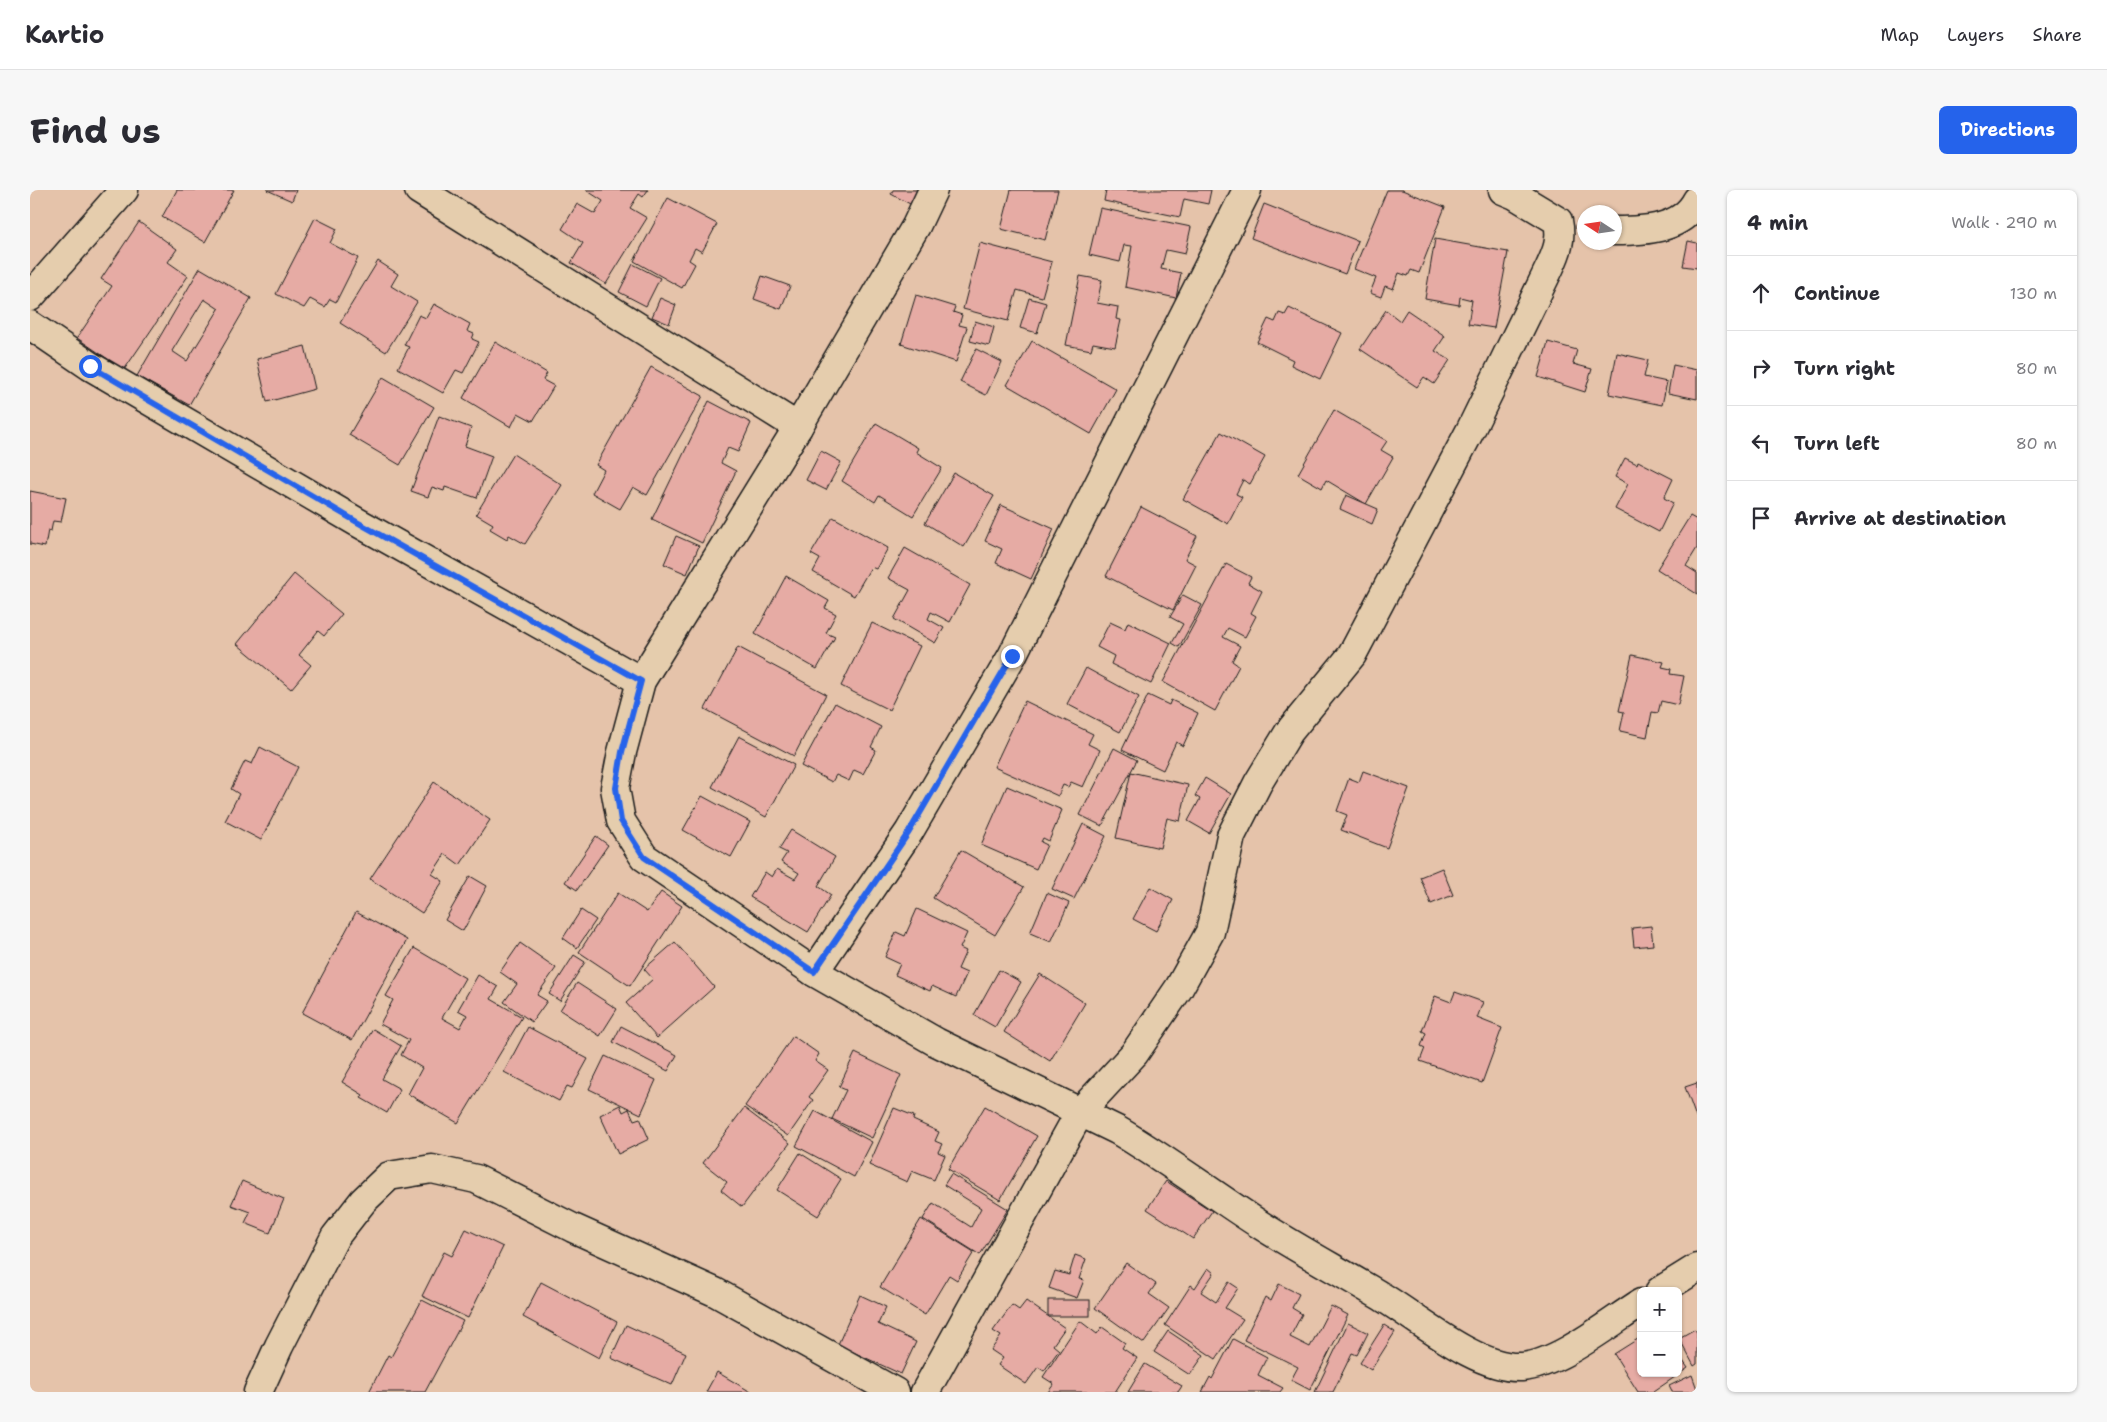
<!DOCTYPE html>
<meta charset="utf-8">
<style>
:root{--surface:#fff;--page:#f7f7f7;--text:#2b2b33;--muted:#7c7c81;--line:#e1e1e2;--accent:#2563eb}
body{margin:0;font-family:"Shantell Sans",sans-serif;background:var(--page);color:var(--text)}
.controls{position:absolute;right:15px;bottom:15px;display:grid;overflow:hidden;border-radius:8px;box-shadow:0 1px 4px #0004}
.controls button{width:45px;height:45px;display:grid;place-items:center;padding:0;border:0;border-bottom:1px solid var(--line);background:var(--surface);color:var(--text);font:25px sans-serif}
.compass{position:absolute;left:1547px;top:15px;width:45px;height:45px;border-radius:50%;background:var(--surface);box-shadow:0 1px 4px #0004;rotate:282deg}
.stop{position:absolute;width:15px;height:15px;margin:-11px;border:4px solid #2563eb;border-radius:50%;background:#fff}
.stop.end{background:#2563eb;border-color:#fff;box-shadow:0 1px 5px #0008}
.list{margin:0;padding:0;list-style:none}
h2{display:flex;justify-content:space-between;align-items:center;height:65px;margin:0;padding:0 20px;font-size:21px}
h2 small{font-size:16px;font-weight:400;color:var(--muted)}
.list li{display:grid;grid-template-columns:32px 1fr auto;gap:15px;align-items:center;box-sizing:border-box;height:75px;padding:0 20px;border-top:1px solid var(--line)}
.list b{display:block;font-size:19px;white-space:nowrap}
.list em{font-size:16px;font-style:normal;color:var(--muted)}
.icon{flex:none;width:28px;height:28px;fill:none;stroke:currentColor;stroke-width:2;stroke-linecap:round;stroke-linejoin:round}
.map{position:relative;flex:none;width:1667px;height:1202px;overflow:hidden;border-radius:8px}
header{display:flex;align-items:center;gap:30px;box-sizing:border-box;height:70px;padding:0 25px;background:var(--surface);border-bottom:1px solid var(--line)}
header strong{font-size:24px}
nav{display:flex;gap:28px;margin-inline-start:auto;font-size:18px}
.intro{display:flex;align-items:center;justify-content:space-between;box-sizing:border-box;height:120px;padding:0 30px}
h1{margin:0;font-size:35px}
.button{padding:12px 22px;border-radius:8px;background:var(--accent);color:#fff;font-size:18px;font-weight:700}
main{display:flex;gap:30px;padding:0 30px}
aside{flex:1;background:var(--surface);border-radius:8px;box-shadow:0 1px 4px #0004}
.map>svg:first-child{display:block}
.building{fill:#e6aba4;stroke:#1c1c1c;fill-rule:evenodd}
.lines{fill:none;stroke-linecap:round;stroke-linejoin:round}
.street-casing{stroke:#1c1c1c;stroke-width:31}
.street{stroke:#e5cdad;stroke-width:28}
.route{stroke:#2563eb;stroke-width:6}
</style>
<header>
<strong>Kartio</strong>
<nav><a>Map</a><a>Layers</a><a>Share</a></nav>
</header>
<div class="intro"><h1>Find us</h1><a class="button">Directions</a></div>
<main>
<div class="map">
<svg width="1667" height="1202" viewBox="0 0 1667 1202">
<rect width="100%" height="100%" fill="#e5c3aa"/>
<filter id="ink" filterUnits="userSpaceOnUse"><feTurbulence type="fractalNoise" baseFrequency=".02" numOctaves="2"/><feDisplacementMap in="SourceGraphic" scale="10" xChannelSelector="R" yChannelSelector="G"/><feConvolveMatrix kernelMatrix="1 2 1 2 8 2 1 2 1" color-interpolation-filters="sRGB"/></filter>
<g filter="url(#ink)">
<g class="building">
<path d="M147,0H204L175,52L132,27Z"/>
<path d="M237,0H266L262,11Z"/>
<path d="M556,0H618L613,7L609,4L600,18L617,28L576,94L541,73L553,53L532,39L547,14L565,24L573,11Z"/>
<path d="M863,0H892L884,16L861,4Z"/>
<path d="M981,0H1028L1015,50L971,39Z"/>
<path d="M1076,0H1181L1178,14L1154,9L1150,27L1074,11Z"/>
<path d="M1357,0H1372L1415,17L1389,83L1381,80L1378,86L1369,83L1363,99L1355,96L1351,107L1340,103L1346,88L1324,79Z"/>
<path d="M638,8L687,34L672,62L665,58L659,70L665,74L652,98L604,71Z"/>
<path d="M1234,14L1328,51L1315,84L1221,48Z"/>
<path d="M1070,18L1161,37L1155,64L1136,60L1131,79L1151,83L1146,108L1095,97L1102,56L1094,55L1090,72L1059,65Z"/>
<path d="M285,28L307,39L300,53L328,68L306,112L300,109L295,117L280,109L274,118L246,104Z"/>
<path d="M109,32L147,59L138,72L158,86L94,180L47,148L82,96L71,89Z"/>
<path d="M1405,49L1478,62L1464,138L1438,134L1442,110L1430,107L1429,115L1395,109Z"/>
<path d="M1658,51L1667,53V78L1653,76Z"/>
<path d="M950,53L1022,72L1012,107L987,100L978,131L933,119Z"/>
<path d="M348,71L368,84L361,96L387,112L356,162L310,133Z"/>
<path d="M603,74L630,88L616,116L589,102Z"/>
<path d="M170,78L221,108L159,215L107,186ZM174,109L189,119L157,171L142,161Z"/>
<path d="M732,86L760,96L751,119L724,109Z"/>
<path d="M1050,86L1072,90L1067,113L1088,117L1086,129L1091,130L1085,157L1063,153L1061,160L1036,155Z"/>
<path d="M886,105L925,117L923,122L932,125L929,135L937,137L926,172L871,154Z"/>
<path d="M630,108L646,115L639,134L622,127Z"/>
<path d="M999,108L1016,113L1007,143L990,138Z"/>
<path d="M404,114L440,134L437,141L444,144L442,149L449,152L433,183L426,180L413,203L368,178L379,157L374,155L389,125L396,128Z"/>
<path d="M1259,118L1312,143L1290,189L1261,175L1263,170L1227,152L1238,129L1245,132L1249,123L1255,125Z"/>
<path d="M1356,120L1370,131L1377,120L1415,146L1405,161L1420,170L1404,194L1394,187L1387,197L1330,159Z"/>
<path d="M945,131L964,137L959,156L940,151Z"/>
<path d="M1002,151L1086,199L1061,244L977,195Z"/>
<path d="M465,152L517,183L513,190L524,196L503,231L488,223L481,237L433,208Z"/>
<path d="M1518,152L1547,160L1543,174L1562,179L1555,202L1508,187Z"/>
<path d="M275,156L285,199L237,212L227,169Z"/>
<path d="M946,159L972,172L956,205L930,192Z"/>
<path d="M1587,163L1618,170L1614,187L1637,192L1632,215L1579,204Z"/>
<path d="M1643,175L1667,180V209L1638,203Z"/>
<path d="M621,177L673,206L617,305L603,297L590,319L562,303L574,280L566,275Z"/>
<path d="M353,187L404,217L370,275L319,245Z"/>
<path d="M679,211L721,233L708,262L698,258L691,273L706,281L672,353L622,329Z"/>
<path d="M1304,220L1357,251L1351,260L1363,267L1336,314L1296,290L1292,298L1268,284Z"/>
<path d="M409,226L441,238L435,256L462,266L447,308L415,297L414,301L402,297L398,307L381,301Z"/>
<path d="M846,233L888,258L886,262L912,278L883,326L849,305L845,312L812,291Z"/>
<path d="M1191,242L1235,267L1220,294L1213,290L1206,304L1212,307L1198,334L1153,309Z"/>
<path d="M791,261L811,272L796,300L776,290Z"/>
<path d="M483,264L532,295L495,354L479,345L477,349L460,339L463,334L446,324Z"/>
<path d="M1595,268L1607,274L1608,271L1643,289L1634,308L1643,313L1629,342L1585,319L1598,294L1585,287Z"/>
<path d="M924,283L964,306L934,357L895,333Z"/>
<path d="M0,301L36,308L31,332L23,331L21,341L18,340L15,357L0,354Z"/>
<path d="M1316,305L1348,319L1342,334L1310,319Z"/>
<path d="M971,315L1024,339L1001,389L966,373L972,359L955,351Z"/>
<path d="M1111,317L1167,346L1155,369L1166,375L1143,420L1076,386Z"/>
<path d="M1660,326L1667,330V358L1656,376L1667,383V404L1627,379Z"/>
<path d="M803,327L858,358L846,379L841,377L824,406L783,382L790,369L781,364Z"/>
<path d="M646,346L669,356L657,384L634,374Z"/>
<path d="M875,358L940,395L920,432L901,422L898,429L914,438L905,453L864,429L880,400L858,388Z"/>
<path d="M1196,374L1221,387L1218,393L1232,401L1221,423L1226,426L1215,447L1198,438L1193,447L1210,456L1202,471L1209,476L1185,521L1133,492Z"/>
<path d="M264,384L312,424L294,446L288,441L269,465L281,475L261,499L207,454Z"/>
<path d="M756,386L799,411L795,418L806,424L796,443L805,447L787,479L725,444Z"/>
<path d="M1153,405L1172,415L1149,457L1142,453L1153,434L1140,427Z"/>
<path d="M1080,432L1095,439L1098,432L1141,453L1121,494L1081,474L1084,466L1067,457Z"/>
<path d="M842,433L890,456L859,520L811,496Z"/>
<path d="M708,457L796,504L764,566L675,519Z"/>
<path d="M1602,465L1634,472L1632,477L1641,479L1640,484L1654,486L1648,515L1631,511L1628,523L1622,522L1617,547L1590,541L1594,522L1589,521Z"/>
<path d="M1056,478L1109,507L1090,542L1037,514Z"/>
<path d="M1118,505L1139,515L1141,510L1168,523L1153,556L1146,552L1133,580L1092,560Z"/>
<path d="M995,511L1063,544L1058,554L1070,560L1053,597L1041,592L1038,597L1033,595L1028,606L964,577Z"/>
<path d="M805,513L851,537L841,557L846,560L833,584L824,580L819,591L806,585L802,592L771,576Z"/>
<path d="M709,546L764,575L736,627L682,597Z"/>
<path d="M230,557L268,577L231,650L195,631L209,604L201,599L215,571L222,574Z"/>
<path d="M1084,558L1107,570L1072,636L1050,625Z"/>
<path d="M1333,581L1379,598L1357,658L1311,640L1317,625L1307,621L1319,588L1329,592Z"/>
<path d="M1101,582L1158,595L1150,631L1137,628L1130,658L1086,648Z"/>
<path d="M1175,588L1201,604L1179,643L1158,631L1170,609L1165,606Z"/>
<path d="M404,592L460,630L430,675L415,664L402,684L413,691L392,723L340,689Z"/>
<path d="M977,596L1032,620L1019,651L1013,648L1011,652L1017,655L1006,679L951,655Z"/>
<path d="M672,606L720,632L701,667L653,640Z"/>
<path d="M1053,634L1076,646L1044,709L1022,699Z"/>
<path d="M761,640L805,667L788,696L801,705L778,742L720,707L735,682L742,687L747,679L765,689L769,683L751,672L757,663L749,659Z"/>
<path d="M566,646L578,655L547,700L535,692Z"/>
<path d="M931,660L994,697L965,745L903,708Z"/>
<path d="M1412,678L1423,705L1401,714L1390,687Z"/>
<path d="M440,686L457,696L433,741L415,730Z"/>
<path d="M1120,697L1143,710L1126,741L1103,729Z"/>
<path d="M631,702L652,716L600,796L549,762L588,703L617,722Z"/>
<path d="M1017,703L1039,713L1021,752L1000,743Z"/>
<path d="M887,719L937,743L930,758L936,761L928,779L937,783L926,807L902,796L900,801L865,785L870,774L855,767L866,742L875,746Z"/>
<path d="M551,720L566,730L547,758L533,748Z"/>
<path d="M326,722L377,750L322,850L272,823Z"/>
<path d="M1621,736L1623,755L1604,757L1602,738Z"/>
<path d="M645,752L684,797L627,848L596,813L623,789L614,779Z"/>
<path d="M490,753L526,778L507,805L517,811L502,832L474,812L487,794L470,782Z"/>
<path d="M384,758L435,788L412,828L430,838L437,825L428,820L448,785L468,797L461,809L492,827L428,933L378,904L392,878L371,865L379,850L350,834L363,810L356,806Z"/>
<path d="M544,765L555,772L530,811L519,804Z"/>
<path d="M969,780L991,792L965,837L944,825Z"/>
<path d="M1010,784L1055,813L1020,871L974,842Z"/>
<path d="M547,793L587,819L570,846L530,820Z"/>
<path d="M1425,802L1453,812L1447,828L1472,838L1452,893L1390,871L1395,858L1391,856L1396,843L1392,841L1405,806L1421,812Z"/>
<path d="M591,836L647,865L638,881L583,852Z"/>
<path d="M498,837L558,869L542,898L537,896L529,911L474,882Z"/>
<path d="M343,839L371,856L352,889L370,899L357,923L331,908L333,905L312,892Z"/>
<path d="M763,846L789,864L785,871L798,880L779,907L783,910L758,946L715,916Z"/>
<path d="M825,863L871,885L842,948L802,929L816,900L809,897Z"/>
<path d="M575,866L626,890L611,924L559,899Z"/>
<path d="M1667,893V930L1655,897Z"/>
<path d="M590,915L593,922L599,919L604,930L610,928L619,949L588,964L570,925Z"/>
<path d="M955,916L1007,946L970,1010L918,979Z"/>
<path d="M714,918L760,953L712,1017L691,1000L697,992L673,973Z"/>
<path d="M864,918L884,926L883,930L909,942L905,951L912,954L908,962L915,965L904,990L882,981L877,992L839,975Z"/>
<path d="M785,921L842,952L824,987L766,956Z"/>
<path d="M770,963L811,989L788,1026L747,1000Z"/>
<path d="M921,984L978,1019L950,1065L893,1029L903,1013L941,1037L951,1018L914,995Z"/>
<path d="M212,991L254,1009L240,1043L215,1033L220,1022L201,1015Z"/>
<path d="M1136,991L1182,1021L1163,1049L1117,1019Z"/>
<path d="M891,1029L944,1062L927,1090L919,1085L895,1125L850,1097Z"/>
<path d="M436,1039L473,1057L438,1128L392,1106L414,1062L422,1066Z"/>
<path d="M1045,1065L1056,1069L1049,1089L1054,1090L1047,1108L1019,1098L1025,1081L1039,1085Z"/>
<path d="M1096,1073L1126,1094L1119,1104L1139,1118L1114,1153L1065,1118Z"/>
<path d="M1178,1078L1184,1083L1171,1102L1186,1112L1199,1092L1208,1098L1195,1118L1213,1129L1186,1169L1135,1135L1161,1095L1165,1098Z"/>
<path d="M511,1092L587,1132L569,1168L493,1127Z"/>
<path d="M1249,1094L1269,1104L1262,1118L1272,1124L1260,1147L1280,1157L1301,1116L1318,1125L1280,1200L1261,1190L1268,1177L1214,1150L1235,1107L1241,1111Z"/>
<path d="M830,1105L856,1117L848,1134L886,1152L871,1184L823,1162L820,1169L805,1161Z"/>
<path d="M392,1110L433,1131L395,1202H339L358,1165L361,1167Z"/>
<rect x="1018" y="1110" width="42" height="16"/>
<path d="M996,1111L1035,1138L1023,1155L1029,1160L1014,1181L1008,1177L996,1194L968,1175L973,1168L961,1160L971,1146L963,1141L982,1115L989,1120Z"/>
<path d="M1050,1131L1067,1144L1072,1137L1095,1153L1092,1158L1107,1168L1085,1202H1018L1024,1194L1013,1187Z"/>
<path d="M1318,1133L1338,1143L1327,1165L1322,1163L1303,1202H1285Z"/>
<path d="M596,1135L656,1163L642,1195L581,1168Z"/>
<path d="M1354,1135L1365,1142L1341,1180L1330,1173Z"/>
<path d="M1665,1139L1667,1143V1174L1664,1176L1649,1148Z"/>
<path d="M1138,1141L1174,1165L1160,1185L1124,1162Z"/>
<path d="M1611,1147V1183H1648V1164L1658,1178L1623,1202H1608L1584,1164Z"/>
<path d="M1203,1149L1237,1167L1228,1185L1253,1198L1250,1202H1172L1180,1187L1182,1189Z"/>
<path d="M1115,1174L1152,1196L1148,1202H1098Z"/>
<path d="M687,1182L721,1202H676Z"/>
<path d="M1662,1185L1667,1199L1660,1202H1642L1639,1196Z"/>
</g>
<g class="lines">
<g class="street-casing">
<g id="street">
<path d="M389,0L768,237"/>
<path d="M903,0L886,36L768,237L611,491L592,562L585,598L591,631L614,667L784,782L906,852L1087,940C1136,969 1181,1003 1229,1034C1268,1059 1309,1081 1349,1105C1387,1127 1447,1180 1492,1177C1529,1174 1579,1133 1611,1113"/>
<path d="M1584,41C1613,41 1652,40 1667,10"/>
<path d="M0,107L94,0"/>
<path d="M0,135L60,176L327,332L611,491"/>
<path d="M784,782L879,642L982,466L1217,0"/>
<path d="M1630,1101L1667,1078"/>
<path d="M228,1202L249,1156L305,1047L333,1011L359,986L402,979L446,989L543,1038L685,1102L865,1202"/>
<path d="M895,1202L1050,922L1104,864L1149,798L1180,742L1201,646L1228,593L1259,542L1322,465L1440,241L1519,79C1527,62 1532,50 1528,31L1485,5L1473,0"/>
</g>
</g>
<use href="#street" class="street"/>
</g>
</g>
<g class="lines" filter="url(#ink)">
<path class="route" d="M60,176L327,332L611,491L592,562L586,598L591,631L614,667L784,782L879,642L982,466"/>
</g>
</svg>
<div class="controls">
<button>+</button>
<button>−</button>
</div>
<svg class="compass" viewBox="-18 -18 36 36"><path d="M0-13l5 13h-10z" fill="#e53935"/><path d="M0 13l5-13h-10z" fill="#7c7c81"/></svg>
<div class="stop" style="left:60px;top:176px"></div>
<div class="stop end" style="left:982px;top:466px"></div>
</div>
<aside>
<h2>4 min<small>Walk · 290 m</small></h2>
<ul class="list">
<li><svg class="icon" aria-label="ahead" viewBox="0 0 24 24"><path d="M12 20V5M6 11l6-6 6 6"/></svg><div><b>Continue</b></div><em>130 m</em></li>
<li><svg class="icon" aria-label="right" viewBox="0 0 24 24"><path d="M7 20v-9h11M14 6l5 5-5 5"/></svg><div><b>Turn right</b></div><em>80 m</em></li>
<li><svg class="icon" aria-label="left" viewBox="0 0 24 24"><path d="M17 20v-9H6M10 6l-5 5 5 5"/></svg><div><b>Turn left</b></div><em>80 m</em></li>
<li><svg class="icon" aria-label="arrive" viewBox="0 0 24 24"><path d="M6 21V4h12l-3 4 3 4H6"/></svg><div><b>Arrive at destination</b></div></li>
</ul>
</aside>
</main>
